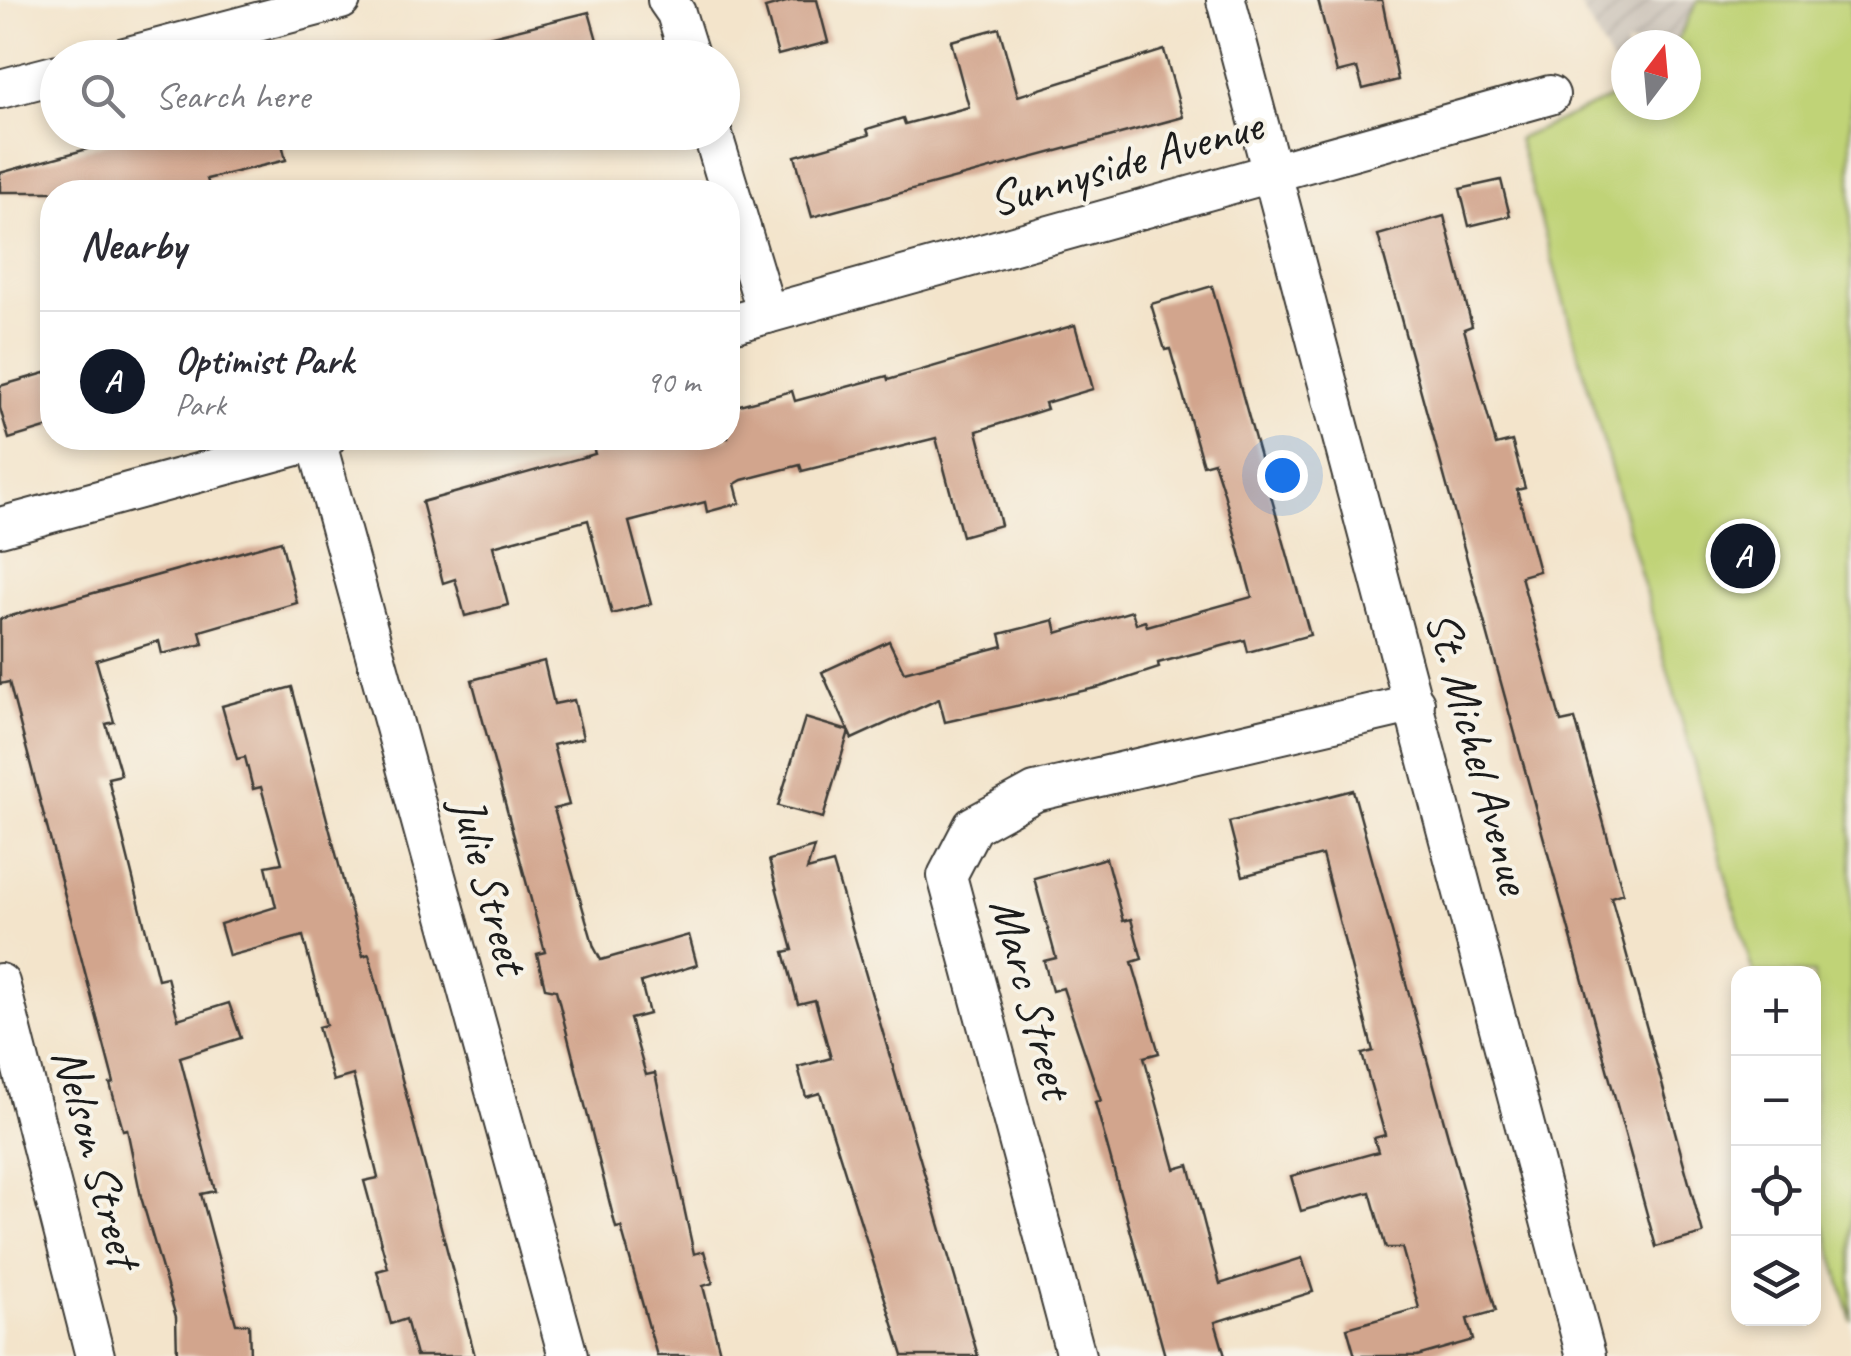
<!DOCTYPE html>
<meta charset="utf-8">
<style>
:root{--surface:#fff;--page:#f7f7f7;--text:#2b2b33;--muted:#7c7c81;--line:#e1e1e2;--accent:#111827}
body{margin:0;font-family:Caveat,sans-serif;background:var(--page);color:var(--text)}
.controls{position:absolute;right:30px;bottom:30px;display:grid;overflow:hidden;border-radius:20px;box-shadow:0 5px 15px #0003}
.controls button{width:90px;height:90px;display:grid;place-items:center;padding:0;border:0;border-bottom:2px solid var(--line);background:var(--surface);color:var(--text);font:50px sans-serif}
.compass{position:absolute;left:1611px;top:30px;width:90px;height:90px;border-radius:50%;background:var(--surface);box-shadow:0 5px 15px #0003;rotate:16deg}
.you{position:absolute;left:1282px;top:475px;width:35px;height:35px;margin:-25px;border:8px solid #fff;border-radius:50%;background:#1a73e8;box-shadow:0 0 0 15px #1a73e833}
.badge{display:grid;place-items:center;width:65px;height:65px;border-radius:50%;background:var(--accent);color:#fff;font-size:32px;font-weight:700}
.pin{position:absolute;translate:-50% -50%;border:5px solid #fff;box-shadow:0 2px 10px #0006}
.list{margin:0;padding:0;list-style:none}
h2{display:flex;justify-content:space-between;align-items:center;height:130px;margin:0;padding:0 40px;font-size:42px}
h2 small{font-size:32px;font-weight:400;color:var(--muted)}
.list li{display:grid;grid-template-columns:65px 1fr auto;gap:30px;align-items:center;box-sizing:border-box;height:140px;padding:0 40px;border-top:2px solid var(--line)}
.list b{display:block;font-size:38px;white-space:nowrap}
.list p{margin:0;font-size:32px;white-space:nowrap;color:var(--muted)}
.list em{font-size:32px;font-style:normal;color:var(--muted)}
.icon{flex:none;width:55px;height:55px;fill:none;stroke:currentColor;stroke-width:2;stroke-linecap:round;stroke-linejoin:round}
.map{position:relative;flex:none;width:1851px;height:1356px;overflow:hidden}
.search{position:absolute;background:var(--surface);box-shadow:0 5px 15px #0003;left:40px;top:40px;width:700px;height:110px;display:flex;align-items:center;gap:25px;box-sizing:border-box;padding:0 35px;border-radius:55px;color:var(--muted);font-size:38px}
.panel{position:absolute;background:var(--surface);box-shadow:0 5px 15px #0003;left:40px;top:180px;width:700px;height:270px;border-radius:40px}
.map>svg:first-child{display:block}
.industrial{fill:url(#industrial-furrows)}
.green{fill:#c0d377;stroke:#6e784a;stroke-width:2.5}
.building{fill:#d2a58d}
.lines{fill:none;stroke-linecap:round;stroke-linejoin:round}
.street-casing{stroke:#3c3a36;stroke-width:42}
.street{stroke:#fff;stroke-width:38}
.labels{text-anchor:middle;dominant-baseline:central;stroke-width:8;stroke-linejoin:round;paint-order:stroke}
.street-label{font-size:48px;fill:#1c1c1c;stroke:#f7f3e8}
</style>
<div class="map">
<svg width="1851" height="1356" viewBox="0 0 1851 1356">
<defs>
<pattern id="industrial-furrows" width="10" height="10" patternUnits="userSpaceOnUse" patternTransform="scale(2.5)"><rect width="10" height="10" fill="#cbc2b8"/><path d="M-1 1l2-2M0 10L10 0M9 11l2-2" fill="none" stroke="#aea69e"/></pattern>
</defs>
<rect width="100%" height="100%" fill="#f7f3e8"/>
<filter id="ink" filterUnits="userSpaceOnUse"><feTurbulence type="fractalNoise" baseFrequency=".01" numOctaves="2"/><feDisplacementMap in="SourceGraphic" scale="20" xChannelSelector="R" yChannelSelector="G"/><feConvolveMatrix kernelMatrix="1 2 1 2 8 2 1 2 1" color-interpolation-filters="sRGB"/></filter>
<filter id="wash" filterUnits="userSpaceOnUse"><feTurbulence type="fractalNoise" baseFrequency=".0048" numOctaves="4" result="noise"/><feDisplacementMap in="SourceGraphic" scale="40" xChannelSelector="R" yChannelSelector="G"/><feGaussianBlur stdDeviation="2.25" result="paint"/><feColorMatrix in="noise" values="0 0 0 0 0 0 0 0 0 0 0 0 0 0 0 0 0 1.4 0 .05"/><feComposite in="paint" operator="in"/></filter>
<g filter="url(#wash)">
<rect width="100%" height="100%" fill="#f3e4cb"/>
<path class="industrial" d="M1577,0H1698L1675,45H1626V90Z"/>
<path class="green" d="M1698,0H1851V1320L1814,1187V974L1753,973L1518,139L1626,91V105H1686V45H1675Z"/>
<g id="blocks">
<g class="building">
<path d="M793,0H817L828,42L778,55L765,8Z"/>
<path d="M1318,0H1382L1398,80L1363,89L1357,68L1337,73Z"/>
<path d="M589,12L602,58H453L452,46Z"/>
<path d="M999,28L1018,96L1164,50L1183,117L812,217L795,156L869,135L867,129L903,118L905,124L969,107L951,41Z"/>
<path d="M149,132H279L286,160L207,179L211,192H0V173Z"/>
<path d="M1501,180L1510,216L1469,226L1460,189Z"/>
<path d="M1444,216L1472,326L1464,329L1496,445L1512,441L1525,488L1517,490L1539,571L1521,576L1561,722L1575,719L1623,893L1611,897L1703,1234L1656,1247L1378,235Z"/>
<path d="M1212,286L1310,635L1248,652L1245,640L1158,663L1159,668L1100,687L945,722L939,699L852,739L822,672L889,641L904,672L1003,646L1000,634L1054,620L1057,633L1132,611L1136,624L1145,621L1147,626L1252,597L1224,493L1214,462L1203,465L1170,349L1165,350L1151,304Z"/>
<path d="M1075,325L1093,389L1045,403L1047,409L977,431L1001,525L962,536L936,438L802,471L800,465L742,480L735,484L740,503L707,512L705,502L629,522L651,604L612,614L588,520L493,546L508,605L465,616L455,579L443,583L422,502L595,454L593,447L626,438H728V408L792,391L795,401L887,376L888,380Z"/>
<path d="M52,371V426L9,439L0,408V386Z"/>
<path d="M281,541L297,603L200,631L203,644L162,654L159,641L96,660L114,722L106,724L121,775L108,778L158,979L167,977L178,1019L229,1003L241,1038L180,1057L215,1191L201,1194L236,1324H249L250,1356H177L176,1317L141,1197L127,1129L123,1130L110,1084L114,1083L9,682L0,684V619Z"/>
<path d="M544,661L554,704L574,700L583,738L553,745L569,805L554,809L594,947L601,960L689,935L697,965L641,982L649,1014L630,1019L646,1075L655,1073L694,1254L704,1251L713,1283L703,1286L721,1356H657L621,1227L616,1228L556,990L545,988L537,954L545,952L472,680Z"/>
<path d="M292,687L363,956L369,954L475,1356H416L406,1319L391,1324L377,1271L388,1268L364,1181L378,1178L353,1075L333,1081L318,1027L326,1025L303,936L229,956L220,924L276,907L266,866L282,863L261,787L253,789L245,757L237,759L222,706Z"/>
<path d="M805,718L849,731L823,818L778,806Z"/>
<path d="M1353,790L1496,1311L1467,1319L1473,1340L1417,1356H1355L1347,1328L1419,1308L1402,1248H1386L1370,1192L1301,1211L1291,1176L1378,1152L1374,1138L1385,1135L1362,1054L1373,1051L1322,855L1243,876L1229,822Z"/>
<path d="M814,847L807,870L833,863L978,1356H903L820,1093L806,1097L798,1067L831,1058L815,1000L798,1004L784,952L793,950L769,860Z"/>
<path d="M1106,858L1123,921L1131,919L1142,959L1132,962L1159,1053L1144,1057L1175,1169L1189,1165L1220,1284L1302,1258L1313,1292L1215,1322L1225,1356H1165L1095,1102L1101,1101L1063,988L1052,991L1044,961L1056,958L1034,878Z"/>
</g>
</g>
</g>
<g filter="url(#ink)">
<use href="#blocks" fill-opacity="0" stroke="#3c3a36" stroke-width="2.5"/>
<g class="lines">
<g class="street-casing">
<g id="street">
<path d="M667,0L676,13L690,58"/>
<path d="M1226,0L1586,1356"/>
<path d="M121,58L341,0"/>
<path d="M0,89L58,74"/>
<path d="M712,132L767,314"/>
<path d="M728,325L1550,95"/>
<path d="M316,440L568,1356"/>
<path d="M0,527L326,438"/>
<path d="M0,983L95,1356"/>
<path d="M1076,1356L947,876L973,826L1035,792L1415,703"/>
</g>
</g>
<use href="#street" class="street"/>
</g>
</g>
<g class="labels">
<g class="street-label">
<text transform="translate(1125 162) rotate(-16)">Sunnyside Avenue</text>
<text transform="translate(1479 752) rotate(75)">St. Michel Avenue</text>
<text transform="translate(490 885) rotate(75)">Julie Street</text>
<text transform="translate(1032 998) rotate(75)">Marc Street</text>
<text transform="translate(97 1157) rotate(75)">Nelson Street</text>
</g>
</g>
</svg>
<div class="controls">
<button>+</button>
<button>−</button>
<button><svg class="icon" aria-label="locate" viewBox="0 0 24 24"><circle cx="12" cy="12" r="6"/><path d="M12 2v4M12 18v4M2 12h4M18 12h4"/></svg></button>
<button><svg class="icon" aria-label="layers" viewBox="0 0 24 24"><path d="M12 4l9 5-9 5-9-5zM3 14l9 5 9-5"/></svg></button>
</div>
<svg class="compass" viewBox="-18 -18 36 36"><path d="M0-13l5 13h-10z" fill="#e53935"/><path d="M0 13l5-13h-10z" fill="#7c7c81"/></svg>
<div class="you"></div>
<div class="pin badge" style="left:1743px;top:556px">A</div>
<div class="search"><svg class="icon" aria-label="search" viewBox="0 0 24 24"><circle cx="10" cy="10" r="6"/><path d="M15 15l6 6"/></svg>Search here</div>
<section class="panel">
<h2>Nearby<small></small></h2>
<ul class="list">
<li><span class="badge">A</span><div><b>Optimist Park</b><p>Park</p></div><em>90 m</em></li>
</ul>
</section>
</div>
